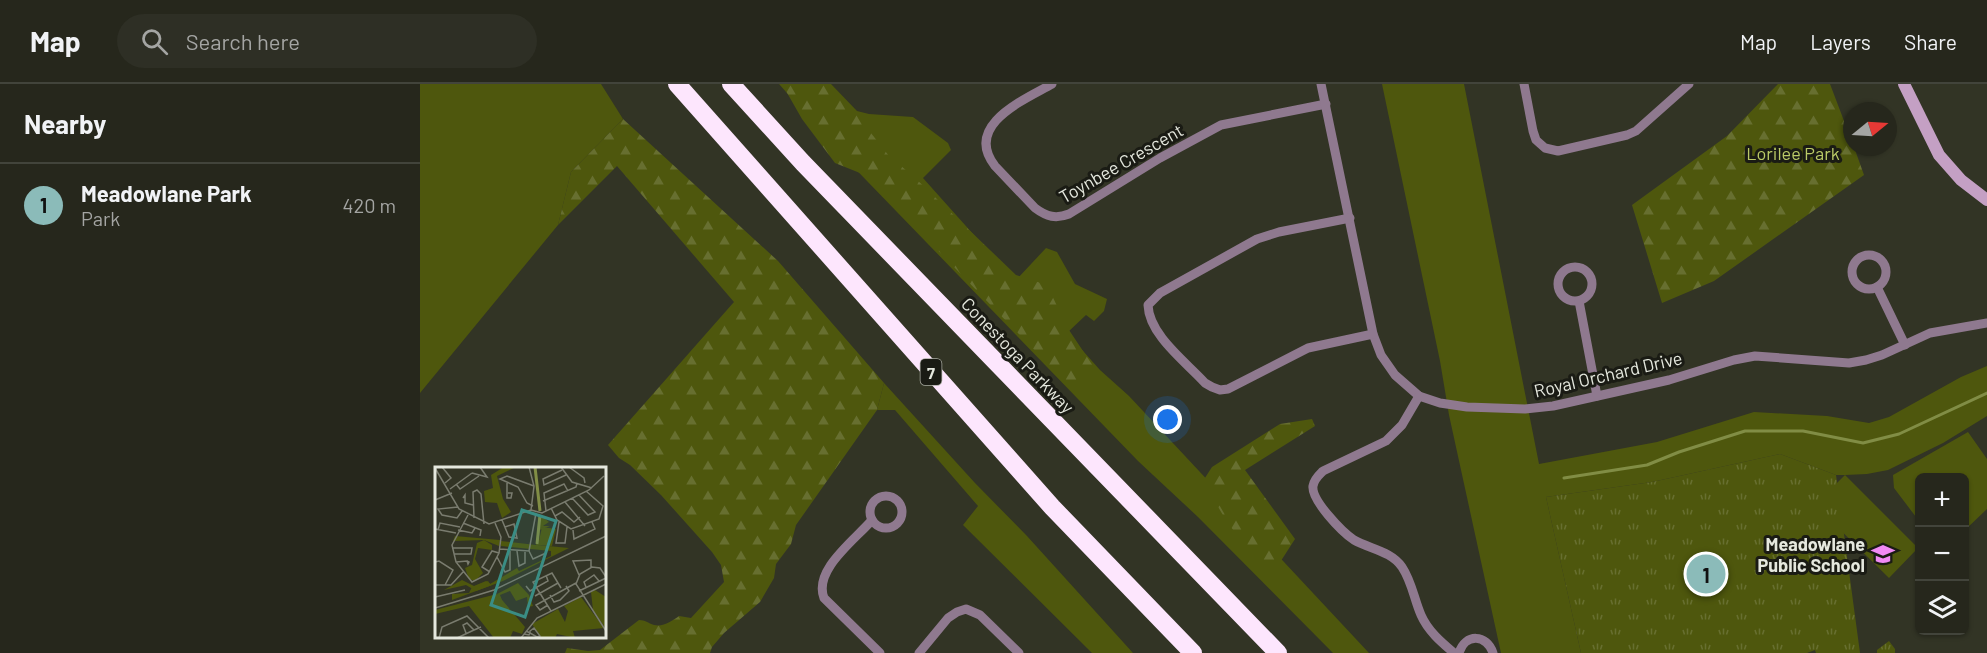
<!DOCTYPE html>
<meta charset="utf-8">
<style>
:root{--surface:#26271c;--page:#2e2f25;--text:#f1f3f6;--muted:#a4a5a3;--line:#42443b;--accent:#8bbbb9}
body{margin:0;font-family:Barlow,sans-serif;background:var(--page);color:var(--text)}
.controls{position:absolute;right:18px;bottom:18px;display:grid;overflow:hidden;border-radius:9px;box-shadow:0 2px 4px #0004}
.controls button{width:54px;height:54px;display:grid;place-items:center;padding:0;border:0;border-bottom:2px solid var(--line);background:var(--surface);color:var(--text);font:30px sans-serif}
.compass{position:absolute;left:1423px;top:18px;width:54px;height:54px;border-radius:50%;background:var(--surface);box-shadow:0 2px 4px #0004;rotate:72deg}
.you{position:absolute;left:748px;top:336px;width:21px;height:21px;margin:-15px;border:4px solid #fff;border-radius:50%;background:#1a73e8;box-shadow:0 0 0 9px #1a73e833}
.badge{display:grid;place-items:center;width:39px;height:39px;border-radius:50%;background:var(--accent);color:#111;font-size:20px;font-weight:700}
.pin{position:absolute;translate:-50% -50%;border:3px solid #fff;box-shadow:0 2px 6px #0006}
.list{margin:0;padding:0;list-style:none}
h2{display:flex;justify-content:space-between;align-items:center;height:78px;margin:0;padding:0 24px;font-size:26px}
h2 small{font-size:20px;font-weight:400;color:var(--muted)}
.list li{display:grid;grid-template-columns:39px 1fr auto;gap:18px;align-items:center;box-sizing:border-box;height:84px;padding:0 24px;border-top:2px solid var(--line)}
.list b{display:block;font-size:22px;white-space:nowrap}
.list p{margin:0;font-size:20px;white-space:nowrap;color:var(--muted)}
.list em{font-size:20px;font-style:normal;color:var(--muted)}
.icon{flex:none;width:33px;height:33px;fill:none;stroke:currentColor;stroke-width:2;stroke-linecap:round;stroke-linejoin:round}
.map{position:relative;flex:none;width:1567px;height:569px;overflow:hidden}
header{display:flex;align-items:center;gap:36px;box-sizing:border-box;height:84px;padding:0 30px;background:var(--surface);border-bottom:2px solid var(--line)}
header strong{font-size:28px}
nav{display:flex;gap:33px;margin-inline-start:auto;font-size:21px}
.search{width:420px;height:54px;background:var(--page);display:flex;align-items:center;gap:15px;box-sizing:border-box;padding:0 21px;border-radius:33px;color:var(--muted);font-size:22px}
main{display:flex}
aside{flex:1;background:var(--surface)}
.map>svg:first-child{display:block}
.green{fill:#4e570d}
.forest{fill:url(#forest-firs)}
.park{fill:url(#park-tufts)}
.lines{fill:none;stroke-linecap:round;stroke-linejoin:round}
.stream{stroke:#818d45;stroke-width:3}
.street{stroke:#8f798f;stroke-width:9}
.secondary{stroke:#c4a0c4;stroke-width:12}
.highway{stroke:#fde6fd;stroke-width:18}
.labels{text-anchor:middle;dominant-baseline:central;stroke-width:6;stroke-linejoin:round;paint-order:stroke}
.shield{fill:#1a1b14;stroke:#a8aaa1;stroke-width:1.5}
.shield-label{font-size:16px;font-weight:bold;fill:#e5e8de}
.park-label{font-size:18px;fill:#bbcb67;stroke:#1a1b14}
.street-label{font-size:18px;fill:#e5e8de;stroke:#1a1b14}
.poi-label{font-size:18px;font-weight:bold;fill:#e5e8de;stroke:#1a1b14;text-anchor:end}
.inset-river{fill:none;stroke:#818d45;stroke-width:3}
.inset-road{fill:none;stroke:#7a7c6f;stroke-width:1.5}
.view{fill:#3a8d84;fill-opacity:0.15;stroke:#3a8d84;stroke-width:3}
.inset-edge{fill:none;stroke:#e5e8de;stroke-width:3}
</style>
<header>
<strong>Map</strong>
<div class="search"><svg class="icon" aria-label="search" viewBox="0 0 24 24"><circle cx="10" cy="10" r="6"/><path d="M15 15l6 6"/></svg>Search here</div>
<nav><a>Map</a><a>Layers</a><a>Share</a></nav>
</header>
<main>
<aside>
<h2>Nearby<small></small></h2>
<ul class="list">
<li><span class="badge">1</span><div><b>Meadowlane Park</b><p>Park</p></div><em>420 m</em></li>
</ul>
</aside>
<div class="map">
<svg width="1567" height="569" viewBox="0 0 1567 569">
<defs>
<pattern id="forest-firs" width="22" height="20" patternUnits="userSpaceOnUse" patternTransform="scale(1.5)"><rect width="22" height="20" fill="#4e570d"/><path d="M5 1l3.5 6h-7zM16 11l3.5 6h-7z" fill="#676f30"/></pattern>
<pattern id="park-tufts" width="24" height="20" patternUnits="userSpaceOnUse" patternTransform="scale(1.5)"><rect width="24" height="20" fill="#4e570d"/><path d="M3 7l-1-3M5 7V3M7 7l1-3M15 17l-1-3M17 17v-4M19 17l1-3" fill="none" stroke="#676f30"/></pattern>
</defs>
<rect width="100%" height="100%" fill="#323425"/>
<g class="green">
<path d="M0,0H181L203,35L151,88L138,141L0,309Z"/>
<path d="M359,0H411L437,27L449,30L493,33L528,59L531,66L503,94L579,179L597,195L626,164L637,168L655,200L687,215L684,227L674,237L666,231L647,249L680,286L709,312L949,569H913L778,433L718,377L417,66Z"/>
<path d="M962,0H1044L1119,380L1237,358L1334,328L1407,332L1449,339L1469,333L1541,293L1567,282V332L1523,359L1468,386L1447,390L1425,391L1498,464L1469,494L1395,421L1425,391H1416L1360,370L1232,398L1126,413L1161,569H1081L1029,331L1020,277Z"/>
<path d="M464,299L555,399L607,452L713,569H672L543,441L558,422L475,326H457Z"/>
<path d="M1548,348L1567,375V425L1545,446L1544,394H1500L1499,437L1474,404L1473,391Z"/>
</g>
<g class="forest">
<path d="M362,0H405L436,30L469,72L493,92L596,191L627,201L647,243L673,282L653,306L445,91L415,79L382,35Z"/>
<path d="M1358,0H1410L1432,58V63H1434L1444,91L1294,197L1242,219L1212,121L1307,52Z"/>
<path d="M203,35L358,177L464,299L457,326L376,441L371,460L356,480L354,494L340,518L304,549L292,563L290,569H145L147,564L168,567L180,566L219,536C225,536 228,539 234,541C244,543 252,537 259,532L271,534L304,498L301,481L292,468L241,411L210,381L199,374L188,361L314,218L197,82L138,141L151,88Z"/>
<path d="M892,335L895,342L825,386L875,455L857,483H842L807,438L783,397L792,383L860,340Z"/>
</g>
<g class="park">
<path d="M1360,370L1416,391L1440,569H1396L1395,566L1387,569H1161L1126,413L1232,398Z"/>
<path d="M1469,557L1475,565V569H1457V566Z"/>
</g>
<g class="lines">
<path class="stream" d="M1144,394L1227,381L1259,368L1325,347H1383L1443,359L1479,350L1567,309"/>
<g class="street">
<path d="M632,0C604,16 543,41 575,82L615,124C627,133 636,135 649,130L740,74L801,41L906,20"/>
<path d="M901,0L953,250L961,271L975,291L999,312L1020,319L1047,323L1105,325L1133,322L1249,296L1314,276L1335,272L1429,279L1446,276L1462,271L1510,249L1567,239"/>
<path d="M1104,0L1113,47L1116,56L1125,64L1138,67L1207,51L1216,47L1269,0"/>
<path d="M930,134L859,148L837,155L740,209L728,221C729,251 766,278 785,299L792,303L800,306L808,305L888,264L953,250"/>
<circle cx="1449" cy="188" r="17"/>
<circle cx="1155" cy="200" r="17"/>
<path d="M1457,203L1485,261"/>
<path d="M1159,217L1177,312"/>
<path d="M999,312L982,341L966,357L903,387C899,391 894,395 893,402C891,416 922,448 934,456C950,465 971,467 982,483C992,498 994,515 1001,531C1008,547 1021,558 1034,569"/>
<circle cx="466" cy="428" r="16"/>
<path d="M452,436C435,456 393,486 404,514L460,569"/>
<path d="M499,569L528,534L537,528L546,525L560,531L599,569"/>
<path d="M1039,569C1045,549 1067,550 1073,569"/>
</g>
<path class="secondary" d="M1484,0L1519,71L1541,96L1567,116"/>
<g class="highway">
<path d="M257,0L632,423L773,569"/>
<path d="M311,0L383,79L858,569"/>
</g>
</g>
<defs>
<g id="school-bare" transform="scale(1.8)"><path d="M0-5L7-2L0 1L-7-2ZM-4 1L0 2.5L4 1V4Q0 6-4 4Z" fill="#f18af4" stroke="#1a1b14" stroke-width="2.5" paint-order="stroke"/></g>
</defs>
<g fill-rule="evenodd">
<use href="#school-bare" x="1463" y="470"/>
</g>
<g class="labels">
<rect class="shield" x="500.5" y="275" width="21" height="26" rx="4.5"/>
<g class="shield-label">
<text x="511" y="288">7</text>
</g>
<g class="park-label">
<text x="1373" y="69">Lorilee Park</text>
</g>
<g class="street-label">
<text transform="translate(701 79) rotate(-30)">Toynbee Crescent</text>
<text transform="translate(598 271) rotate(46)">Conestoga Parkway</text>
<text transform="translate(1188 290) rotate(-13)">Royal Orchard Drive</text>
</g>
<g class="poi-label">
<text x="1445" y="460">Meadowlane<tspan x="1445" dy="21">Public School</tspan></text>
</g>
</g>
<g transform="translate(15 383)">
<rect width="171" height="171" fill="#323425"/>
<path d="M104,47L114,55L108,59H115L105,63L103,78L134,81L68,114L17,133V127L34,126L37,120L53,114L55,117L82,101L84,104L116,89V84L66,79V74L101,78ZM20,69L65,73L64,79L49,73L18,74ZM62,127L90,160L87,167L78,164L75,171H59L34,139L0,147V143Z" fill="#4e570d"/>
<path d="M27,113L39,119L51,114L57,118L41,124L31,118L9,123ZM83,116L94,128L98,139L93,140L92,130L81,134L75,124L65,128L67,133L64,131L62,127ZM146,130L169,161L138,164L140,171L122,167L120,171H106L97,157L123,142L130,155L133,144L129,139Z" fill="#4e570d"/>
<path d="M69,0H81L62,9L68,32L76,45L67,51L62,36L50,35L49,24L58,21L56,8ZM107,60L121,62L117,79L103,78ZM49,73L57,78V83L43,81L40,92L48,106L40,114L34,112L30,101L37,98L42,76ZM160,123L171,130V162L158,143L156,125Z" fill="#4e570d"/>
<path class="inset-river" d="M100,0L105,44M102,77L105,48"/>
<path class="inset-road" d="M7,0L16,11L10,16M126,0L137,15L157,21M134,0L149,11L150,16M0,1L24,42L54,57L96,43L99,19L94,0M127,3L108,12L109,18L131,8M37,6L52,10L45,0M72,16V31H76L77,26H73M21,17L25,22L44,9M15,22L37,6M28,31L30,28V36L38,38M137,31L153,48L160,45L144,28M0,33L17,26M108,34L141,20L142,16M130,35L150,59M98,39L92,36L83,20L65,12L72,9L99,19M23,40L3,42L7,48L22,51L27,44M116,41L122,53L136,62L164,52L168,39L151,24M96,43L107,46L154,23L169,9M111,44L109,26L129,17L133,24M33,48L17,78L21,95L37,115L53,107L64,86L66,70L60,56M120,49L127,45L139,55L145,50M39,51L38,25L42,23L46,27L49,57M67,53L74,70L82,71L79,57L70,60M124,55L121,76H130L132,60M28,56L46,63L45,69M0,62L21,66M3,63L5,56L25,60M23,63L37,66L40,61M138,63L139,72L160,62L157,55M17,81H37L36,87H19M65,82L94,84L101,46M82,84L84,99L90,96V85M94,84L98,92L111,86M62,90L70,105L75,103V84M0,95L4,94L18,103L10,118M21,95L32,94L33,97L34,95L32,94M55,105L47,100L57,84L64,86M144,108L138,94L156,93V101M171,110L165,101L157,100L145,107L141,117L171,164M0,118H16L28,105M91,119L95,124L113,114L111,108M151,120L149,115L159,108L164,114M144,124L171,111M115,128L119,135L125,133L134,124L131,119M100,129L123,116M0,130L30,123M113,138L105,143L101,138L141,116M0,141L59,123L171,69M116,144L98,115L117,106L126,121M31,166L28,158L32,156L39,163L46,160M89,167L94,168L95,166V164L99,161L105,169L102,170L95,166L91,164M4,171L7,160L32,149L54,171M22,171L39,163M86,171L102,151L171,117"/>
<path class="view" d="M87,43L121,54L90,150L56,138Z"/>
<rect width="171" height="171" class="inset-edge"/>
</g>
</svg>
<div class="controls">
<button>+</button>
<button>−</button>
<button><svg class="icon" aria-label="layers" viewBox="0 0 24 24"><path d="M12 4l9 5-9 5-9-5zM3 14l9 5 9-5"/></svg></button>
</div>
<svg class="compass" viewBox="-18 -18 36 36"><path d="M0-13l5 13h-10z" fill="#e53935"/><path d="M0 13l5-13h-10z" fill="#a4a5a3"/></svg>
<div class="you"></div>
<div class="pin badge" style="left:1286px;top:490px">1</div>
</div>
</main>
